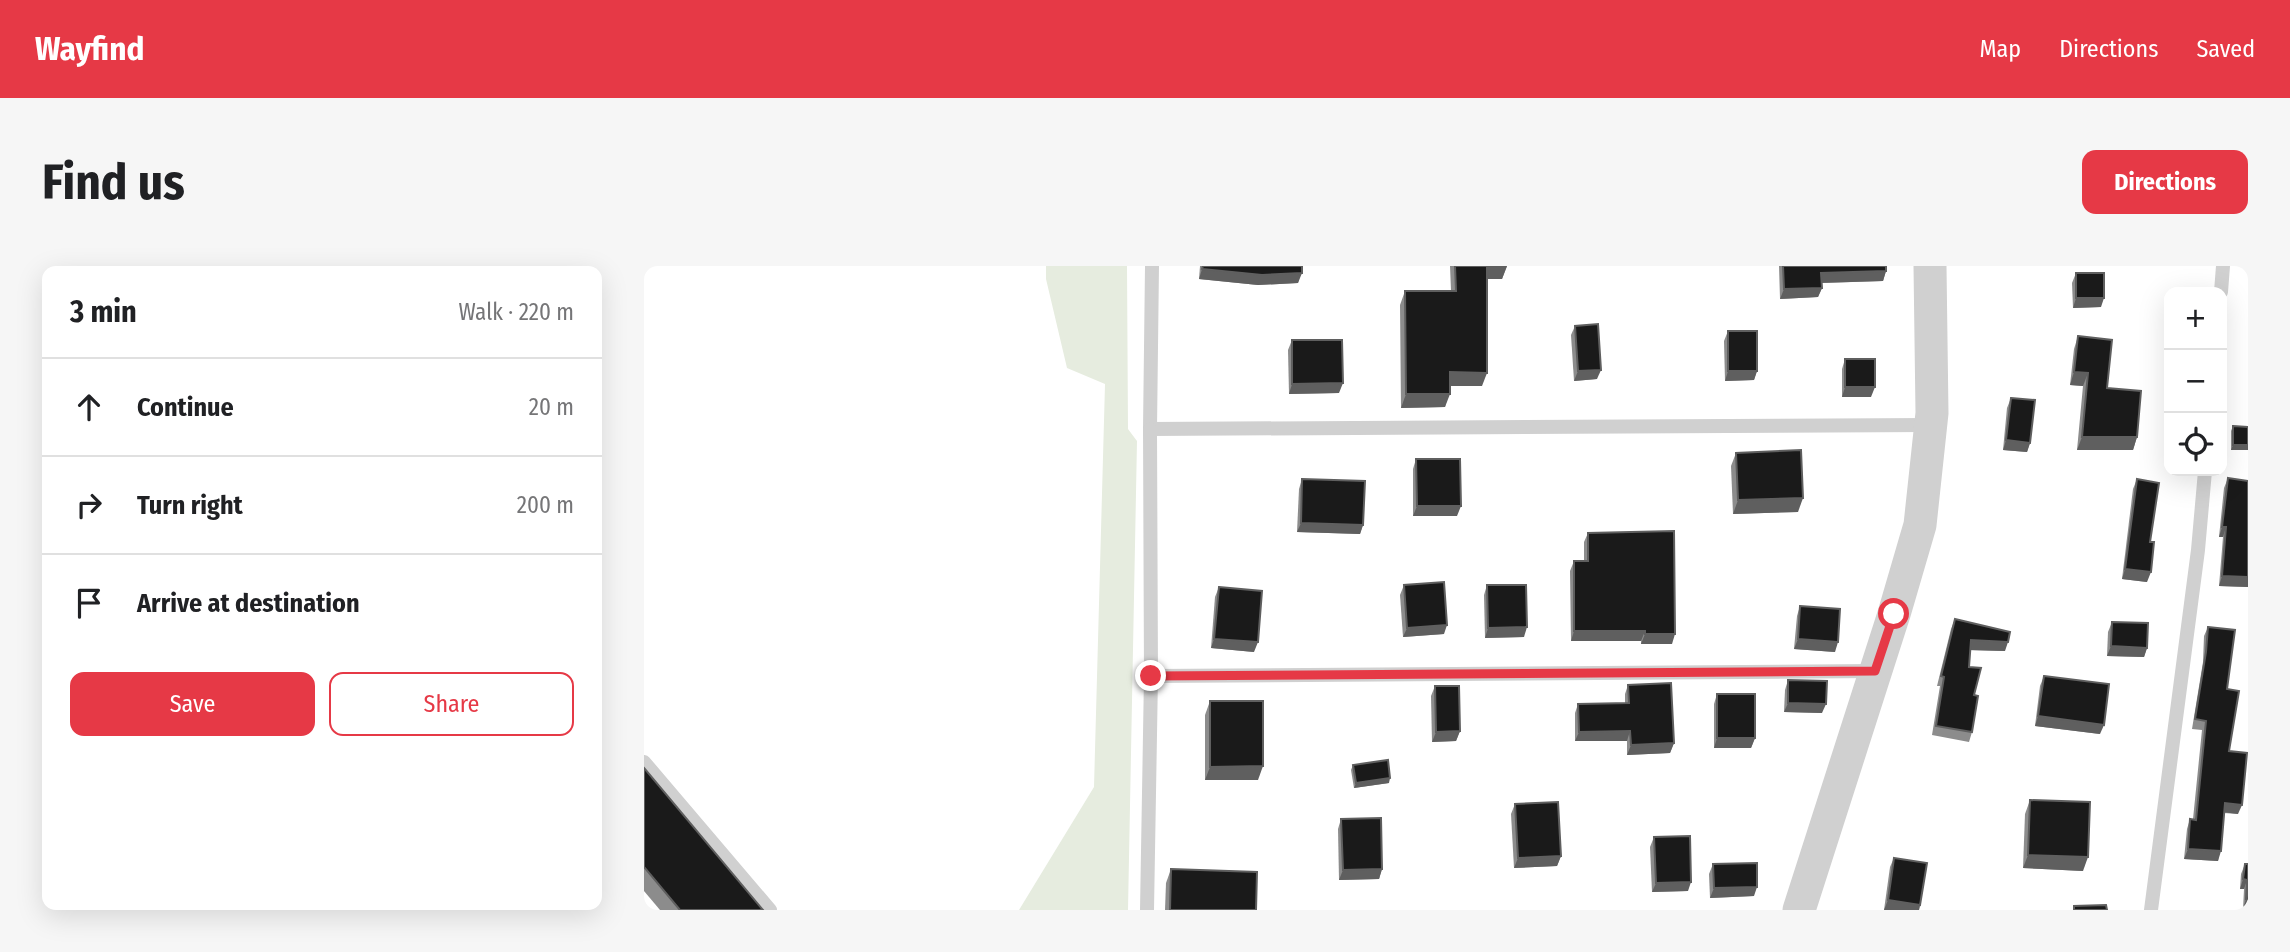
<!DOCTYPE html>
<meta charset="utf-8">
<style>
:root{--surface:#fff;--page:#f6f6f6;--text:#202124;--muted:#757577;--line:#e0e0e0;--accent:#e63946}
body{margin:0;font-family:"Fira Sans Condensed",sans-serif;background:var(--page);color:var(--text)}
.controls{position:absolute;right:21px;top:21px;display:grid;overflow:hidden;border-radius:14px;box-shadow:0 7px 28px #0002}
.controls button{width:63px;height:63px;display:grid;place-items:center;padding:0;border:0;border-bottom:2px solid var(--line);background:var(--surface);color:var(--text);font:35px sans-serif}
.stop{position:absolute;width:21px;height:21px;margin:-16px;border:5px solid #e63946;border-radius:50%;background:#fff}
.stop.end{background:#e63946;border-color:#fff;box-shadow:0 2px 7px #0008}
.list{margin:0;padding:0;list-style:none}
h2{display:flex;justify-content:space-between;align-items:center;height:91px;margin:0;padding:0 28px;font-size:30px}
h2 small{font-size:23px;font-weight:400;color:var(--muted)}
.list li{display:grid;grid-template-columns:46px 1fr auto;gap:21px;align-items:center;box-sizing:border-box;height:98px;padding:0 28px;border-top:2px solid var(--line)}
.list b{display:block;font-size:26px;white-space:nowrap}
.list em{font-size:23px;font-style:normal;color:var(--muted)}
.actions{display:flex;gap:14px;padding:21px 28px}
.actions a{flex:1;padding:16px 0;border:2px solid var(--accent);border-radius:14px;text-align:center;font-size:24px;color:var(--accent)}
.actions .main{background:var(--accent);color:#fff}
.icon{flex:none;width:38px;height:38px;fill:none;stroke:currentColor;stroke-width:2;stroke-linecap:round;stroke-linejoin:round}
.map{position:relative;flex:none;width:1604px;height:644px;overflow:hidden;border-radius:14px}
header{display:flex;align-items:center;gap:42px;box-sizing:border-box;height:98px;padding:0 35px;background:var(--accent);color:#fff}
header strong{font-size:33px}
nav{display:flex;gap:38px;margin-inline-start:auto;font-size:24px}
.intro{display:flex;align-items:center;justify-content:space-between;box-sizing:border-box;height:168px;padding:0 42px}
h1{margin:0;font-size:49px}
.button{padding:18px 32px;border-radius:14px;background:var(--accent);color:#fff;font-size:24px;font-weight:700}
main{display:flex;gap:42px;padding:0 42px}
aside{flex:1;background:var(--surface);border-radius:14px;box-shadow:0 7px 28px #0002}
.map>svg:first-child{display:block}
.green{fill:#e6ecdf}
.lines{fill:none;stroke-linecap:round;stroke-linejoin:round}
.service{stroke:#d0d0d0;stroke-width:14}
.tertiary{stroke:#d0d0d0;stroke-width:33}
.wall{fill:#8c8c8c}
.shaded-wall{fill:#5f5f5f}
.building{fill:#1a1a1a;stroke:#5f5f5f;stroke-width:2}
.route{stroke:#e63946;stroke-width:9}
</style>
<header>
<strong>Wayfind</strong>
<nav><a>Map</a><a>Directions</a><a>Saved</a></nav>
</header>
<div class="intro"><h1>Find us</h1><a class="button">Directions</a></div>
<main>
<aside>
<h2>3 min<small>Walk · 220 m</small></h2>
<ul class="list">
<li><svg class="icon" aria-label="ahead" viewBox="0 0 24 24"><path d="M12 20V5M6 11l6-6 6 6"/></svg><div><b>Continue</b></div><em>20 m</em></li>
<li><svg class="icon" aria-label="right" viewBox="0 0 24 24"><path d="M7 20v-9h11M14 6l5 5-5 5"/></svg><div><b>Turn right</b></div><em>200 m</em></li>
<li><svg class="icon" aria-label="arrive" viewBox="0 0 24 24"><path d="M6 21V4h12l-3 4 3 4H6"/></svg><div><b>Arrive at destination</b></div></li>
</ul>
<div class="actions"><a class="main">Save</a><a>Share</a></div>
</aside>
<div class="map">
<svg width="1604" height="644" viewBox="0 0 1604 644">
<rect width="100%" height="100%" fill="#fff"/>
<path class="green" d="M402,0H483L484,163L493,175L484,644H375L450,521L461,118L423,102L402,13Z"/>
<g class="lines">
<g class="service">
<path d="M508,0L506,163L1286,159"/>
<path d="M1577,26L1579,0"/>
<path d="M507,410L1231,405"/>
<path d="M0,496L126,644"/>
<path d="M503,644L507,410L506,163"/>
<path d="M1507,644L1554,284L1561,205"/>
</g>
<path class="tertiary" d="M1155,644L1250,348L1276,259L1288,147L1286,0"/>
</g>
<g class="wall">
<path d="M556,0H658L654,17L614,19L555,13Z"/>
<path d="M806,0H863L858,13H843L838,120H806L801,141L757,142L756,39L761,25H807Z"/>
<path d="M1135,0H1242V5L1239,15L1178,17V22L1174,31L1136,33Z"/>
<path d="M1432,7L1457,41L1429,42L1428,17Z"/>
<path d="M931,60L953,113L930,115L927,69Z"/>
<path d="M1084,65L1113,105L1110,114L1081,115L1080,75Z"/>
<path d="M1434,70L1463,122L1493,171L1489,184H1433L1439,120L1426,119L1430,83Z"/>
<path d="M648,74L695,127L645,128L644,84Z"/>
<path d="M1201,93L1227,131H1198V103Z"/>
<path d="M1367,132L1386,177L1383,186L1359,184L1363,142Z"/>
<path d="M1589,160L1604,161V184H1587V165Z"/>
<path d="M1092,187L1154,246L1089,248L1087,200Z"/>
<path d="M772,193L813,250H769V203Z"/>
<path d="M1584,212L1604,321L1575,320L1579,271H1575L1580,222Z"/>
<path d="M658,213L719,259L716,268L653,266L655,223Z"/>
<path d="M1493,213L1506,276L1503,316L1478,313L1489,223Z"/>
<path d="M944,267L1028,378H997V375H927L926,305L930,295H940V276Z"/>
<path d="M760,319L800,368L759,371L756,329Z"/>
<path d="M843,319L880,371L841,372L840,329Z"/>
<path d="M575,321L610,386L567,382L571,331Z"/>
<path d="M1156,340L1191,386L1150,383L1153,350Z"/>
<path d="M1311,353L1361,385L1326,384L1325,401L1330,429L1328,466L1325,476L1288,469L1296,420H1293L1307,363Z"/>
<path d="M1468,356L1503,382L1500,391L1463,390L1464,366Z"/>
<path d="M1564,361L1583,423L1585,485L1594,548L1580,547L1574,595L1540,593L1543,563L1546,553H1549L1558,464L1548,463L1559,396L1560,370Z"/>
<path d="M1400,410L1456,468L1391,460L1396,420Z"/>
<path d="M1144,414L1178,447L1140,446L1141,424Z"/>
<path d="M984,419L1030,477L1026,487L983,489V475H931V447L934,438L981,437V428Z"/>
<path d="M791,420L816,465L812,475L788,476L787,430Z"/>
<path d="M1073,428L1111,472L1107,482H1070V438Z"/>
<path d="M566,435L614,514H561V449Z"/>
<path d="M709,499L745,517L710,522L707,504Z"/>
<path d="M0,502L119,644H16L0,625Z"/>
<path d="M1386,534L1439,605L1379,602L1381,548Z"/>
<path d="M871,538L917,590L913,600L870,602L867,548Z"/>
<path d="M697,553L738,603L735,613L695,614L694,563Z"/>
<path d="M1010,571L1044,625L1008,626L1006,581Z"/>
<path d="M1250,592L1276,639L1275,644H1240L1246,601Z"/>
<path d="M1069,598L1110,630L1066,632L1065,608Z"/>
<path d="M1601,598H1604V643H1599L1600,623H1596L1597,608Z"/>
<path d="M527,603L612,644H521L522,617Z"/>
</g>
<g class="shaded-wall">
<path d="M843,0H863L858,13H838Z"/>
<path d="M558,3L658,7L654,17L614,19L555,13Z"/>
<path d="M1242,5L1239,15L1174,17L1177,7Z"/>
<path d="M1178,22L1174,31L1136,33L1140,23Z"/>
<path d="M1432,32H1460L1457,41L1429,42Z"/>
<path d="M957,104L953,113L930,115L934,105Z"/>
<path d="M1084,105H1113L1110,114L1081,115Z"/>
<path d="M806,106L843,107L838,120H801Z"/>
<path d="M1430,106L1444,107L1439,120L1426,119Z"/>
<path d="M699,117L695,127L645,128L648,118Z"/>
<path d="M1201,121H1231L1227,131H1198Z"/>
<path d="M762,128H806L801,141L757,142Z"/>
<path d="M1438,171H1493L1489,184H1433Z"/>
<path d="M1362,174L1386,177L1383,186L1359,184Z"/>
<path d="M1589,179H1604V184H1587Z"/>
<path d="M1159,232L1154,246L1089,248L1094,234Z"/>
<path d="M773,240H817L813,250H769Z"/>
<path d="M657,257L719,259L716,268L653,266Z"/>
<path d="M1578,261H1582L1579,271H1575Z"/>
<path d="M1481,303L1507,306L1503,316L1478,313Z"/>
<path d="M1578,310L1604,311V321L1575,320Z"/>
<path d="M803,359L800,368L759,371L763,362Z"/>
<path d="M883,361L880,371L841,372L844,362Z"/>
<path d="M930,365H1001L997,375H927Z"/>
<path d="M1001,368H1031L1028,378H997Z"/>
<path d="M570,373L614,376L610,386L567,382Z"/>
<path d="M1154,373L1194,376L1191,386L1150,383Z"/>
<path d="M1327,374L1364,376L1361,385L1323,384Z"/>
<path d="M1467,380L1503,382L1500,391L1463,390Z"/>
<path d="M1144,437L1182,438L1178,447L1140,446Z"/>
<path d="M1394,450L1460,459L1456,468L1391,460Z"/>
<path d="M816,465L812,475L788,476L792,466Z"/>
<path d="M986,465L983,475H931L935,466Z"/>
<path d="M1073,472H1111L1107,482H1070Z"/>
<path d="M1030,477L1026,487L983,489L987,479Z"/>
<path d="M619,500L614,514H561L566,501Z"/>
<path d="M746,512L745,517L710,522L712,517Z"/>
<path d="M1581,537L1598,539L1594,548L1578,546Z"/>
<path d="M1544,583L1577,585L1574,595L1540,593Z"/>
<path d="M1384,589L1444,591L1439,605L1379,602Z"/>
<path d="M917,590L913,600L870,602L874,592Z"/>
<path d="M738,603L735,613L695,614L699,604Z"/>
<path d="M1599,613L1603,614L1600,623H1596Z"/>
<path d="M1047,616L1044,625L1008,626L1012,617Z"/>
<path d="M1113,621L1110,630L1066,632L1070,622Z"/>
<path d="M1602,633H1604V643H1599Z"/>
<path d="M1244,634L1276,639L1275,644H1240Z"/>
</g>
<g class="building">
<path d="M559,0H658V7L618,9L558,3Z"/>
<path d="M811,0H843V107L806,106V128H762L761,25H812Z"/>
<path d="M1139,0H1242V5L1177,7L1178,22L1140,23Z"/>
<rect x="1432" y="7" width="28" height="25"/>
<path d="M954,58L957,104L934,105L931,60Z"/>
<rect x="1084" y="65" width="29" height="40"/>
<path d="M1434,70L1468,74L1463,122L1497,125L1493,171H1438L1444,107L1430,106Z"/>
<path d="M648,74H698L699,117L648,118Z"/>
<rect x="1201" y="93" width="30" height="28"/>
<path d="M1367,132L1391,134L1386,177L1362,174Z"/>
<path d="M1589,160L1604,161V179H1589Z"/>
<path d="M1157,184L1159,232L1094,234L1092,187Z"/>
<path d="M772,193H816L817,240H773Z"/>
<path d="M1584,212L1604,215V311L1578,310L1582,261H1578Z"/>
<path d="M658,213L721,215L719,259L657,257Z"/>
<path d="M1493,213L1515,217L1506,276H1510L1507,306L1481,303Z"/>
<path d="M1030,265L1031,368H1001V365H930V295H944V267Z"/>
<path d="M800,316L803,359L763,362L760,319Z"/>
<path d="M843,319H882L883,361L844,362Z"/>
<path d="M575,321L618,325L614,376L570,373Z"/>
<path d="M1156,340L1196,343L1194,376L1154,373Z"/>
<path d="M1311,353L1366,366L1364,376L1327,374L1325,401L1337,402L1330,429L1334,430L1328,466L1292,460L1300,411L1297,410Z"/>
<path d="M1468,356L1504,357L1503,382L1467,380Z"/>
<path d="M1564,361L1591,364L1583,423L1595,425L1585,485L1603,487L1598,539L1581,537L1577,585L1544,583L1546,553L1552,554L1562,455L1551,453L1562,386Z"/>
<path d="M1400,410L1465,418L1460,459L1394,450Z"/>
<path d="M1144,414L1183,415L1182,438L1144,437Z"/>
<path d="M1027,417L1030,477L987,479L986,465L935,466L934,438L985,437L984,419Z"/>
<path d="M791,420H815L816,465L792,466Z"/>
<rect x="1073" y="428" width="38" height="44"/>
<path d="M566,435H619V500L566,501Z"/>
<path d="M744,494L746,512L712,517L709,499Z"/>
<path d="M0,502L119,644H36L0,601Z"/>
<path d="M1386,534L1446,536L1444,591L1384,589Z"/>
<path d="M914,536L917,590L874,592L871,538Z"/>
<path d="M737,552L738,603L699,604L697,553Z"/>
<path d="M1046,570L1047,616L1012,617L1010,571Z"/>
<path d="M1250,592L1283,597L1276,639L1244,634Z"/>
<path d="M1113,597V621L1070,622L1069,598Z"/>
<path d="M1601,598H1604V633H1602L1603,614L1599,613Z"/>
<path d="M527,603L613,606L612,644H526Z"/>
<path d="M1462,639L1463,644H1430V640Z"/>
</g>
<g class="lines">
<path class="route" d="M507,410L1231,405L1250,348"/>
</g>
</svg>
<div class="controls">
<button>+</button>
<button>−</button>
<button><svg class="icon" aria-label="locate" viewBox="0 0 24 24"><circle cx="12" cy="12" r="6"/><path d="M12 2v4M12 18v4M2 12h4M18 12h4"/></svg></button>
</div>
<div class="stop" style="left:1250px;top:348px"></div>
<div class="stop end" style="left:507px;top:410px"></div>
</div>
</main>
